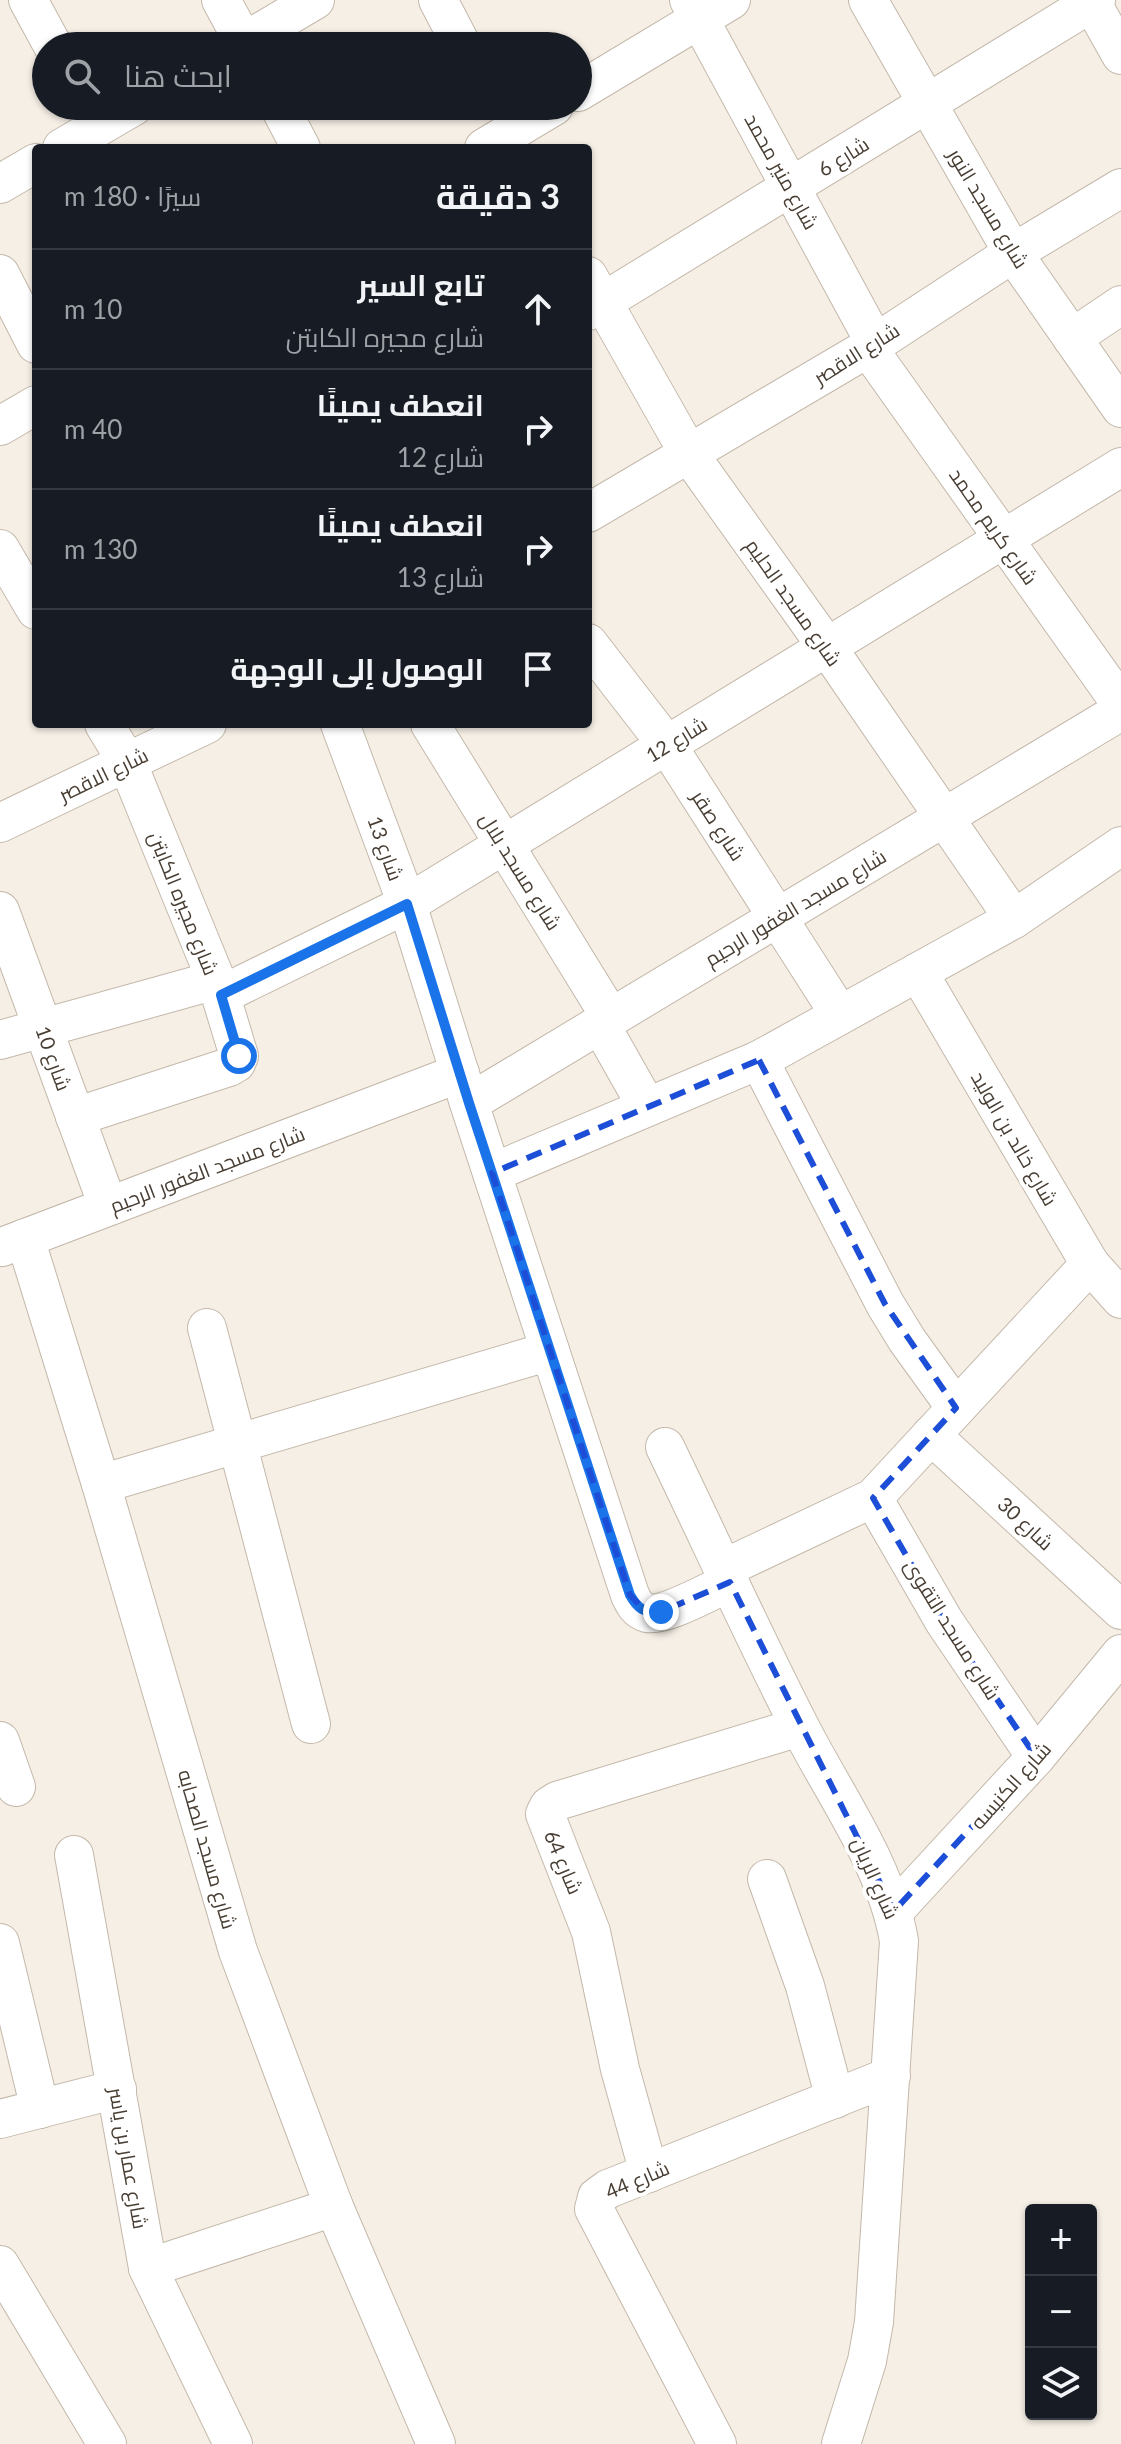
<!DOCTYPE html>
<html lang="ar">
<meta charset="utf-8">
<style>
:root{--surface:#171b24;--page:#20242c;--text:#f1f3f6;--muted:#9ea1a6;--line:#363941}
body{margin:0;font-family:Lato,Cairo,sans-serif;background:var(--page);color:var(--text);direction:rtl}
.controls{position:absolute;right:24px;bottom:24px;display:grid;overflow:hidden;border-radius:8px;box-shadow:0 2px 6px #0004}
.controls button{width:72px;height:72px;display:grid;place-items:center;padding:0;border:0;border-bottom:2px solid var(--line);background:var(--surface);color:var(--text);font:40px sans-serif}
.stop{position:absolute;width:24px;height:24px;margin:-18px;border:6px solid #1a73e8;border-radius:50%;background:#fff}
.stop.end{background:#1a73e8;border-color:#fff;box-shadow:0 2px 8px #0008}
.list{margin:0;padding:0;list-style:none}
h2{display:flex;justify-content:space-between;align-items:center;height:104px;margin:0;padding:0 32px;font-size:34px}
h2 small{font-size:26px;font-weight:400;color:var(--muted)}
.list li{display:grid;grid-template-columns:52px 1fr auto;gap:24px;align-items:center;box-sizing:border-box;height:120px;padding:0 32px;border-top:2px solid var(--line)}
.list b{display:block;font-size:30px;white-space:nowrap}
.list p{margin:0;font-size:26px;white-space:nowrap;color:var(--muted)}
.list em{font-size:26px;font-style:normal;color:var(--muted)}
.icon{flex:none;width:44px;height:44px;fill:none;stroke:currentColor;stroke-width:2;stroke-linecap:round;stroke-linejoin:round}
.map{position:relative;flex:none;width:1121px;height:2444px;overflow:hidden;direction:ltr}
.search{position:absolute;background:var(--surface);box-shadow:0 2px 6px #0004;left:32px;top:32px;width:560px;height:88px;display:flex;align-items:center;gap:20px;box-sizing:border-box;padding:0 28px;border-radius:44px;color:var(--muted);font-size:30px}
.panel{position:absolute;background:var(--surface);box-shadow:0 2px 6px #0004;left:32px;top:144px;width:560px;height:584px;border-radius:8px;direction:rtl}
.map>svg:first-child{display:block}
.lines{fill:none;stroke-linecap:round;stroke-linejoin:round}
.street-casing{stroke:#c4b8aa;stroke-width:40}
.street{stroke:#fff;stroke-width:38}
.route{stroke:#1a73e8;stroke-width:10}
.marked{fill:none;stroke:#1d4ed8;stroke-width:6;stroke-dasharray:16 10;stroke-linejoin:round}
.labels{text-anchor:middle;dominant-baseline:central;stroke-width:8;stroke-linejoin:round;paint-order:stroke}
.street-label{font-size:20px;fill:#483e34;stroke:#fff}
</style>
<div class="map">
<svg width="1121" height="2444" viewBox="0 0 1121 2444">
<rect width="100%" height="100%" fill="#f5efe6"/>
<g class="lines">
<g class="street-casing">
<g id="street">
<path d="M28,0L53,46"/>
<path d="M221,0L246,46"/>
<path d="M438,0L462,46"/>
<path d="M689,0L875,343"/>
<path d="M868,0L1013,253L1121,408"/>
<path d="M1090,0L1121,55"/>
<path d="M237,46L315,0"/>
<path d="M578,92L731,0"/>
<path d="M279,106L301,148"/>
<path d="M62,148L134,106"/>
<path d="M484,148L554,106"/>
<path d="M0,184L36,163"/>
<path d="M0,274L36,344"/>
<path d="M588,276L689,454L827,647L1014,919"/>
<path d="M588,311L1096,0"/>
<path d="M1072,338L1121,305"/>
<path d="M868,348L1121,704"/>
<path d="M0,426L36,405"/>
<path d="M588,513L868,348L1013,253L1121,188"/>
<path d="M0,549L36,610"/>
<path d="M588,643L667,745L840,1015"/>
<path d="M340,724L407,904L469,1103L630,1595C634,1603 637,1610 647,1613C664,1617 712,1590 730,1582"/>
<path d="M430,724L611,1018"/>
<path d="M0,823L207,724"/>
<path d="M0,911L108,1206"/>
<path d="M918,972L1090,1264L1121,1299"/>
<path d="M221,995L407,904L1121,467"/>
<path d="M600,1024L647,1107"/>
<path d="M0,1040L216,980"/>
<path d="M759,1060L885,1304L907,1340L956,1408"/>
<path d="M469,1103L1121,711"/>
<path d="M75,1117L229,1067L236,1063L239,1056L216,980L127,762L104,724"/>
<path d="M492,1173L759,1060L1014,919L1121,846"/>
<path d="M25,1238L101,1484L238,1951L334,2207L436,2444"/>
<path d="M2,1247L460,1073"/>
<path d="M207,1328L311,1724"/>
<path d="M931,1435L1121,1610"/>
<path d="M665,1447C710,1540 753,1635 800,1727C835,1796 886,1864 899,1941L874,2322L867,2361L841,2444"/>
<path d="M101,1484L550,1351"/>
<path d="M873,1498L944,1621L1036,1757"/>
<path d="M723,1569L873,1498L1090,1264"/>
<path d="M0,1741L16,1787"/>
<path d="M74,1855L148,2268L233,2444"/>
<path d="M767,1879L805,1986L835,2099"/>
<path d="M894,1911L1036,1757L1121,1654"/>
<path d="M0,1943L40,2109"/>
<path d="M0,2119L117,2089"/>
<path d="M649,2173L620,2069L591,1932L545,1814L549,1806L557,1801L799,1727"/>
<path d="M0,2265L107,2444"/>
<path d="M148,2268L334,2207"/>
<path d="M717,2444L594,2209L597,2197L608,2189L891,2076"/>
</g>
</g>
<use href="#street" class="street"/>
</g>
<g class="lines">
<path class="route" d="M239,1056L221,995L407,904L469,1103L630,1595C638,1609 644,1613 661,1612"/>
</g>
<path class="marked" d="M759,1060L885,1304L956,1408L873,1498L944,1621L1036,1757L894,1911L730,1582L661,1612L647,1613L630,1595L492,1173Z"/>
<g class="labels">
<g class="street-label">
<text transform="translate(843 156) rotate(-32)">شارع 6</text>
<text transform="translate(782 171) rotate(61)">شارع منير محمد</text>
<text transform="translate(989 208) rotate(59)">شارع مسجد النور</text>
<text transform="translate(856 353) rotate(-32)">شارع الاقصر</text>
<text transform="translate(994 526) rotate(55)">شارع كريم محمد</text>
<text transform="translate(794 602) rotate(55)">شارع مسجد الحليم</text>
<text transform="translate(676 739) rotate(-31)">شارع 12</text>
<text transform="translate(103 774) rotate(-26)">شارع الاقصر</text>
<text transform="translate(719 825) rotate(57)">شارع صقر</text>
<text transform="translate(386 848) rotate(70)">شارع 13</text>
<text transform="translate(521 871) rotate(58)">شارع مسجد بلال</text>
<text transform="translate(184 903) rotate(68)">شارع مجيره الكابتن</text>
<text transform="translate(795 907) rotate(-31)">شارع مسجد الغفور الرحيم</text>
<text transform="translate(54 1058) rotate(70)">شارع 10</text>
<text transform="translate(1015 1138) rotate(60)">شارع خالد بن الوليد</text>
<text transform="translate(207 1169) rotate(-21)">شارع مسجد الغفور الرحيم</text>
<text transform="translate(1026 1523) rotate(43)">شارع 30</text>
<text transform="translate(953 1629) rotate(58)">شارع مسجد التقوى</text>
<text transform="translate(1010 1785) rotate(-48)">شارع الكنيسه</text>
<text transform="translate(208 1849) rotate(74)">شارع مسجد الصحابه</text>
<text transform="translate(564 1862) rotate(67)">شارع 64</text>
<text transform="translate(876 1878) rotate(66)">شارع الريان</text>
<text transform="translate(129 2158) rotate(80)">شارع عمار بن ياسر</text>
<text transform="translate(637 2179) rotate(-23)">شارع 44</text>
</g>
</g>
</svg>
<div class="controls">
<button>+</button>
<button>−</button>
<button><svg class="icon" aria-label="layers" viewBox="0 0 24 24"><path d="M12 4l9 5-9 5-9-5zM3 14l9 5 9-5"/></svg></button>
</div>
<div class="stop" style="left:239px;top:1056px"></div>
<div class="stop end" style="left:661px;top:1612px"></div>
<div class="search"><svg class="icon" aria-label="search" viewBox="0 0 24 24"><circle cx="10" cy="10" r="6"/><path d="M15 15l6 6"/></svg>ابحث هنا</div>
<section class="panel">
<h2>3 دقيقة<small>سيرًا · 180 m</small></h2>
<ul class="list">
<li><svg class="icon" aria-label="ahead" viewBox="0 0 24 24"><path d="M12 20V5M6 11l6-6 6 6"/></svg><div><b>تابع السير</b><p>شارع مجيره الكابتن</p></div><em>10 m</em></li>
<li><svg class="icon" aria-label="right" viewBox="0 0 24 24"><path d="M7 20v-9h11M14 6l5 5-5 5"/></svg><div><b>انعطف يمينًا</b><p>شارع 12</p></div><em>40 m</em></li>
<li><svg class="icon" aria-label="right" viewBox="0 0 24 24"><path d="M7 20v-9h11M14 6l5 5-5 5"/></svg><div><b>انعطف يمينًا</b><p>شارع 13</p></div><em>130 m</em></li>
<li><svg class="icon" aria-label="arrive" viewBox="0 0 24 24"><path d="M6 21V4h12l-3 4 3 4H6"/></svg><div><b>الوصول إلى الوجهة</b></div></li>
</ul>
</section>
</div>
